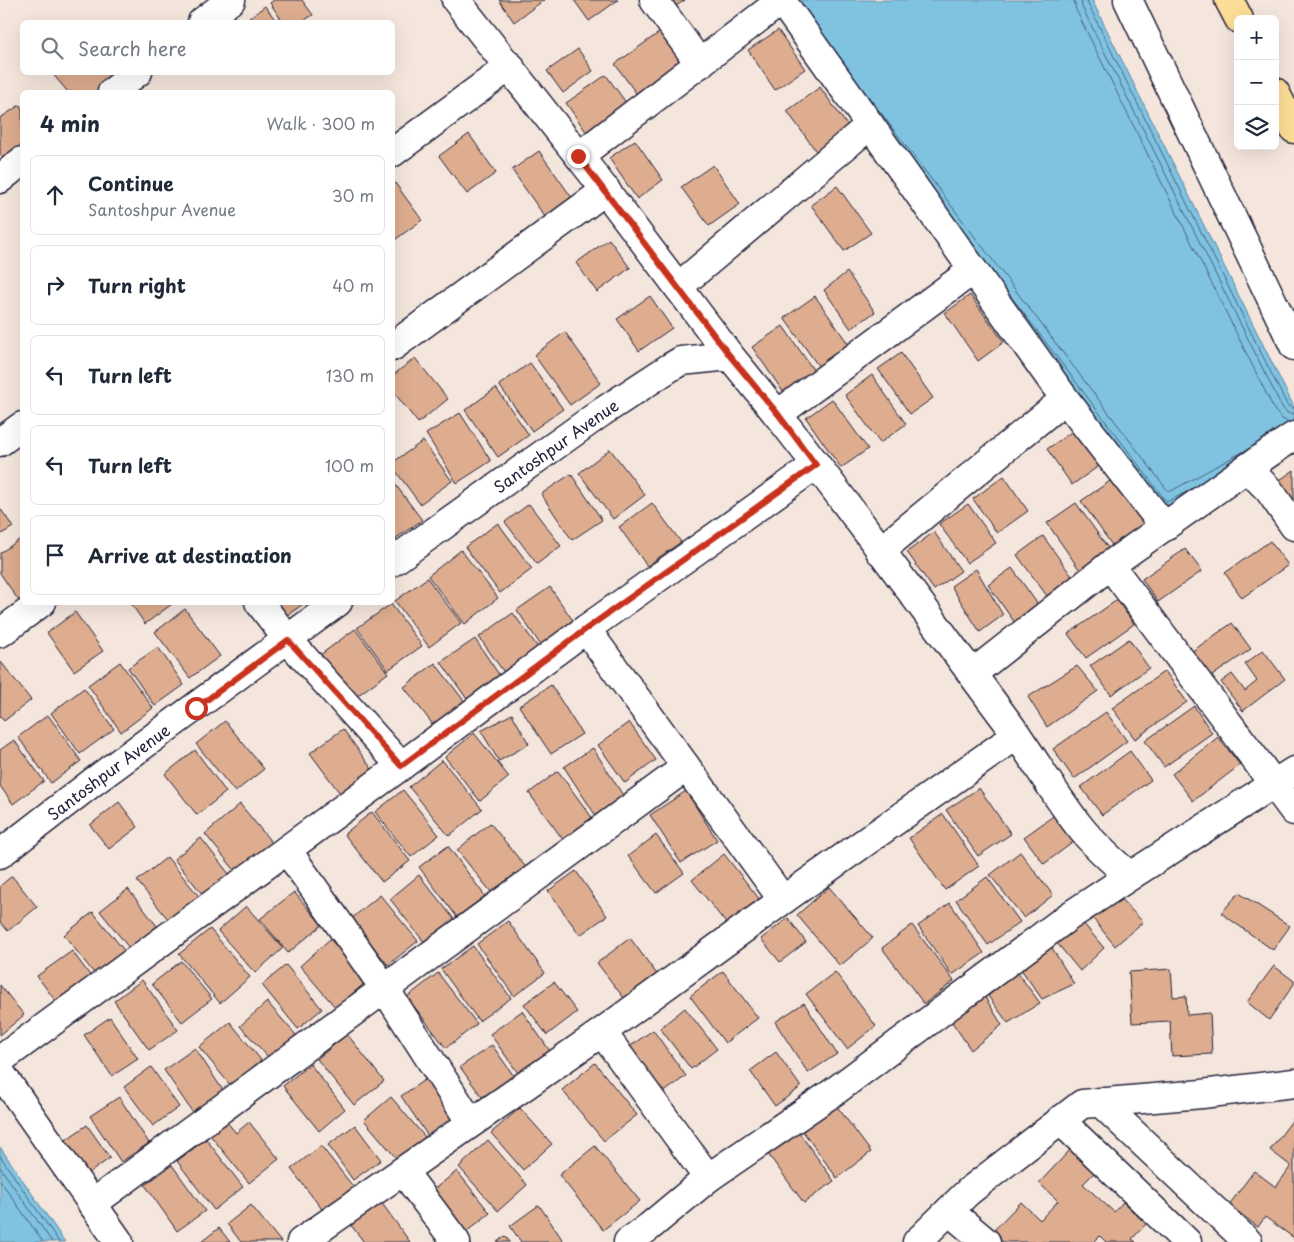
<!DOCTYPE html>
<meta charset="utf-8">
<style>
:root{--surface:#fff;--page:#f2f2f3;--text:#1f2937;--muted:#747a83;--line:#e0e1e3}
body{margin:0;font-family:"Playpen Sans",sans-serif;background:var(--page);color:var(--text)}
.controls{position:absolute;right:15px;top:15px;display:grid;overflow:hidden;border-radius:8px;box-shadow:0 5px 20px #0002}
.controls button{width:45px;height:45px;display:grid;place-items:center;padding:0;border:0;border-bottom:1px solid var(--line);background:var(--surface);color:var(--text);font:25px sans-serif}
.stop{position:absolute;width:15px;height:15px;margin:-11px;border:4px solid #c8321e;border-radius:50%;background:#fff}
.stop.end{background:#c8321e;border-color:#fff;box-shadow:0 1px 5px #0008}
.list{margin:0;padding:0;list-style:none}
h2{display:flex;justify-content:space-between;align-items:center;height:65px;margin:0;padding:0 20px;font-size:21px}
h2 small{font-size:16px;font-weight:400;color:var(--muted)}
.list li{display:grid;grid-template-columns:32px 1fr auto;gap:15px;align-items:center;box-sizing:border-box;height:80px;margin:0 10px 10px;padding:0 10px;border:1px solid var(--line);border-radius:8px}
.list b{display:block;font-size:19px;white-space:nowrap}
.list p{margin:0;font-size:16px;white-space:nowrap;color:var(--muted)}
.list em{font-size:16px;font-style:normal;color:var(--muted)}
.icon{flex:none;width:28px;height:28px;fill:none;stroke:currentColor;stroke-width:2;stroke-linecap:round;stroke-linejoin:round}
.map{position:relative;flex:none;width:1294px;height:1242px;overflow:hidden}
.search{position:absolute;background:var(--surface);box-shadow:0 5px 20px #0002;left:20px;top:20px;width:375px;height:55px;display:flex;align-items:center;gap:12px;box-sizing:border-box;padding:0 18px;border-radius:8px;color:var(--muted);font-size:19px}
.panel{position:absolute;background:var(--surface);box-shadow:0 5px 20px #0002;left:20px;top:90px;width:375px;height:515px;border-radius:8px}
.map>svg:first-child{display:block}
.water{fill:#80c3e1;stroke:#5a839f}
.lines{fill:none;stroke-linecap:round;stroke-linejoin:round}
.shore{stroke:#48627d;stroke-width:1}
.building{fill:#dead8f;stroke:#22223b}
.street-casing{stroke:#22223b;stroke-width:31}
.secondary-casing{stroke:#22223b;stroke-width:31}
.primary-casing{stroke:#22223b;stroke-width:31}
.street{stroke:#fff;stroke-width:28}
.secondary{stroke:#fff;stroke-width:28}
.primary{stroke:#fdde96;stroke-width:28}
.route{stroke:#c8321e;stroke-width:6}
.labels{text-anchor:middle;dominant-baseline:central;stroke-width:4;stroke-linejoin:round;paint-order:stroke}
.street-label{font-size:16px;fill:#22223b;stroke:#fff}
</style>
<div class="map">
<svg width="1294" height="1242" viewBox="0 0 1294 1242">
<rect width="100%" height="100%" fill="#f5e6dd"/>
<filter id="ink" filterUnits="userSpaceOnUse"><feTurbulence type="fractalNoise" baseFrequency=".02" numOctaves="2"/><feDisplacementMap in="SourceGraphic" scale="10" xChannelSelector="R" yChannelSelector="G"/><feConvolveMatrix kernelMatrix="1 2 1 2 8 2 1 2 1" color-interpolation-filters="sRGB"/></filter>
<g filter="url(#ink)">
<g class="water">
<path d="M791,0H1092L1294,407V446L1164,517Z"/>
<path d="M0,1147L65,1242H0Z"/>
</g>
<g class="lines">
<g class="shore">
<path d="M1074,0L1076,10L1275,411L1282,419L1291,422"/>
<path d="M1081,0L1082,7L1282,407L1287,413L1294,414"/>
<path d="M1087,0L1088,4L1287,405L1290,407L1294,408"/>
<path d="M865,92L1168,491H1171L1246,450"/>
<path d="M1003,286L1166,501H1169L1192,489"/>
<path d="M0,1156L59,1242"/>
<path d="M0,1167L52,1242"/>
<path d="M0,1180L43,1242"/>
</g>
</g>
<g class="building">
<path d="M274,0H302L313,15L301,22H283L270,3Z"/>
<path d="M499,0H544L514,22Z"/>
<path d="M574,0H618L589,21Z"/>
<path d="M664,0H685L670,10Z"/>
<path d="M265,6L277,22H246L245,21Z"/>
<path d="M778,30L805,69L775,90L748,50Z"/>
<path d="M660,32L682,63L638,96L615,64Z"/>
<path d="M578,49L593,71L563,93L547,71Z"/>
<path d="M51,72H125L99,92H68Z"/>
<path d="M606,75L627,104L587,133L566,103Z"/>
<path d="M820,87L849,128L816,151L787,111Z"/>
<path d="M20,105L22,109V157L8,167L0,154V118Z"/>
<path d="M469,134L496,173L467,194L439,156Z"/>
<path d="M635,140L663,180L637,199L609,158Z"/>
<path d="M539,151L577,205L550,224L512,170Z"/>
<path d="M713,165L740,204L709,226L681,187Z"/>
<path d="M395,183L422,220L392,242V185Z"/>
<path d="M837,186L871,233L844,251L811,205Z"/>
<path d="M609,239L630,268L597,292L576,263Z"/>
<path d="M847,272L875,312L851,329L824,290Z"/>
<path d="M970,295L1004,342L978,361L945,313Z"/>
<path d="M650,296L672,328L639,351L617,319Z"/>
<path d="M815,296L849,345L819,367L784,318Z"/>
<path d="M783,326L814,371L784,393L752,347Z"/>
<path d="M565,332L601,383L570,405L534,355Z"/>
<path d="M901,353L933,398L910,414L878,369Z"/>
<path d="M415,358L448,399L418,423L392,390V376Z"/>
<path d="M530,363L563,409L532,431L499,385Z"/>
<path d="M872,375L906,424L880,443L845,395Z"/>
<path d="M496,388L529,435L498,457L465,410Z"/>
<path d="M832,399L868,449L841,468L806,418Z"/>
<path d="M460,413L491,461L457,483L426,434Z"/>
<path d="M1077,428L1103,463L1072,485L1047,449Z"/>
<path d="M423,441L452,481L420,504L392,466V463Z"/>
<path d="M610,449L645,495L613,519L579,473Z"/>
<path d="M1294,470V501L1292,503L1277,482Z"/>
<path d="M571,474L602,520L572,540L541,494Z"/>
<path d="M1004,476L1028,511L997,533L973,499Z"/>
<path d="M1113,479L1145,525L1114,548L1081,501Z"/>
<path d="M392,480L422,520L392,541Z"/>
<path d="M652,503L681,542L647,566L619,527Z"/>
<path d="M1076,503L1113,555L1084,576L1047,523Z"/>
<path d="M529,504L561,546L537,564L505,522Z"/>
<path d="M968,504L996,543L967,563L939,524Z"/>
<path d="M0,508L13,527L0,535Z"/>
<path d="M498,523L532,569L500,593L465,547Z"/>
<path d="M934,532L961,571L934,590L907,552Z"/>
<path d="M1043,536L1076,582L1050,600L1017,555Z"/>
<path d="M22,538V602L23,607L0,573V553Z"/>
<path d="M1270,541L1288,565L1242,598L1225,573Z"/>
<path d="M1185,549L1202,571L1158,602L1142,579Z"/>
<path d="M461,550L498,598L465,624L428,576Z"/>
<path d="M1012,568L1039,606L1015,623L988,585Z"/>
<path d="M976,569L1003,615L980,632L951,586Z"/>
<path d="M427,578L461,623L429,647L395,601Z"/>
<path d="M550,587L578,628L544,650L517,610Z"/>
<path d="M1117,600L1134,624L1086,658L1068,634Z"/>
<path d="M130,602H171L172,604L145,624Z"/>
<path d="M271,602H306L282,619Z"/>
<path d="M391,604L422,646L388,670L357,628Z"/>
<path d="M185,609L220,656L190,678L155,632Z"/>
<path d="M75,612L103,651L74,671L47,633Z"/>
<path d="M513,613L542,653L508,678L479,637Z"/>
<path d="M1232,623L1251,649L1209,678L1191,652Z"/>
<path d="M355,629L388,673L353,699L320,655Z"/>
<path d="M475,639L502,679L469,702L441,662Z"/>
<path d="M1129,639L1149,668L1111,695L1090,666Z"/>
<path d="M158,647L184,685L155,706L128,668Z"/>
<path d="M1263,650L1285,679L1243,711L1221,682L1232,674L1245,691L1257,681L1245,664Z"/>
<path d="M1,662L31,700L4,721L0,716Z"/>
<path d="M120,662L153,708L121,732L88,685Z"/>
<path d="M435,663L468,706L437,730L404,687Z"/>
<path d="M1077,666L1098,691L1047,727L1028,697Z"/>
<path d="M1165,671L1187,702L1135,739L1112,708Z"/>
<path d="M551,685L582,734L551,754L519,706Z"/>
<path d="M84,688L114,729L80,754L51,713Z"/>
<path d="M1194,706L1212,733L1164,767L1145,741Z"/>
<path d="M1106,712L1127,741L1074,779L1053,749Z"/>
<path d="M512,714L529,744L499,761L481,731Z"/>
<path d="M48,715L81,761L51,783L18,737Z"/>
<path d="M225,721L264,769L235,792L196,744Z"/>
<path d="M629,722L656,760L625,783L598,745Z"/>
<path d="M343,729L374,772L342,796L310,753Z"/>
<path d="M474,733L509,777L480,801L445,757Z"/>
<path d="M1218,737L1240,765L1193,801L1172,774Z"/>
<path d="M14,740L44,781L13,804L0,786V750Z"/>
<path d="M593,748L624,797L596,816L564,767Z"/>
<path d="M195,750L226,792L197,815L165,774Z"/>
<path d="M1130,751L1151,780L1102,815L1081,787Z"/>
<path d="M442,760L482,809L449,836L409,787Z"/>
<path d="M558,771L593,819L564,841L529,793Z"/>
<path d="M979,788L1011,834L978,856L946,810Z"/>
<path d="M403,790L439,835L411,857L375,812Z"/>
<path d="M686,791L717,840L681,863L650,815Z"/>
<path d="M119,802L138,827L109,849L90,825Z"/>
<path d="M240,804L272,843L237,873L205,834Z"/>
<path d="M372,812L410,861L382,882L344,834Z"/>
<path d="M943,814L979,866L945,890L909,838Z"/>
<path d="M1056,814L1076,840L1044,864L1024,837Z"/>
<path d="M490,823L529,871L496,898L457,850Z"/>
<path d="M656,835L684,873L656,893L628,856Z"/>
<path d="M201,838L229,874L203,895L174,859Z"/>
<path d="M448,846L485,896L457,917L419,867Z"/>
<path d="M1020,852L1053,895L1024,918L990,875Z"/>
<path d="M724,854L764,905L732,931L692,880Z"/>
<path d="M167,857L202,900L172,924L137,881Z"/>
<path d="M576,871L607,916L580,935L548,891Z"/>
<path d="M419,875L454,919L425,943L390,899Z"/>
<path d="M12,876L37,907L8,931L0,922V886Z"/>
<path d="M987,877L1020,922L988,945L956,900Z"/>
<path d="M829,887L873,938L840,966L797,915Z"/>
<path d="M128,889L157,926L129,948L100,911Z"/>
<path d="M294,892L322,925L288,953L260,919Z"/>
<path d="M1114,892L1143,922L1115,946L1086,910Z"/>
<path d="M1239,893L1290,926L1273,950L1221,913Z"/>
<path d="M380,895L418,941L388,965L351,919Z"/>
<path d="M950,903L984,953L952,975L918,926Z"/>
<path d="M246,906L283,948L255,973L218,931Z"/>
<path d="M93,912L127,954L97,977L64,935Z"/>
<path d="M1078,917L1104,948L1080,971L1052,937Z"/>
<path d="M788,918L806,942L780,962L761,939Z"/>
<path d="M508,921L545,973L514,996L477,944Z"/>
<path d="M912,925L954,981L924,1004L882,948Z"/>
<path d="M210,929L250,977L220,1003L179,954Z"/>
<path d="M630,938L659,977L627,1002L597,963Z"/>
<path d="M1046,938L1074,984L1042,999L1016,962Z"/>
<path d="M330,939L367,981L336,1008L300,966Z"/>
<path d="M473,946L511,998L479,1021L441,969Z"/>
<path d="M72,951L92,978L57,1003L37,976Z"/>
<path d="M181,961L212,999L182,1022L152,984Z"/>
<path d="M286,965L322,1009L298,1029L262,985Z"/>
<path d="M1274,966L1294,981V984L1269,1020L1247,1002Z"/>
<path d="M1171,969L1173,997L1186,996L1187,1015L1210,1013L1212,1054L1172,1056L1170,1021L1132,1023L1129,972Z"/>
<path d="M723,971L758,1018L725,1043L690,996Z"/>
<path d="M835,972L876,1026L847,1049L806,994Z"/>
<path d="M1017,972L1040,1003L1008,1023L988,996Z"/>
<path d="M438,973L477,1024L446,1048L407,997Z"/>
<path d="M142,980L178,1030L149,1050L114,1001Z"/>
<path d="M554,982L577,1012L547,1035L524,1004Z"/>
<path d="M0,985L24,1015L0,1035Z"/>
<path d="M980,989L1002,1025L971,1050L946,1013Z"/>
<path d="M267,1002L296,1035L269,1058L240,1026Z"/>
<path d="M804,1003L837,1054L808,1073L775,1022Z"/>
<path d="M685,1008L717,1049L691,1069L660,1028Z"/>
<path d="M522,1011L557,1061L526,1084L490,1034Z"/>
<path d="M110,1017L138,1059L112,1076L84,1035Z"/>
<path d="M230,1022L261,1060L231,1086L199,1047Z"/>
<path d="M653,1030L686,1076L655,1099L622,1052Z"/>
<path d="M347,1034L384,1081L354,1105L317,1059Z"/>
<path d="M492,1045L518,1082L487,1104L460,1067Z"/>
<path d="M195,1048L224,1092L193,1113L164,1070Z"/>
<path d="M776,1052L801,1087L775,1106L750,1071Z"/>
<path d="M595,1063L637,1115L604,1141L562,1090Z"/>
<path d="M310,1064L345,1109L319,1131L283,1086Z"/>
<path d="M151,1067L179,1107L153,1126L124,1087Z"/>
<path d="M436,1072L467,1118L432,1142L401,1096Z"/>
<path d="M119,1097L149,1143L121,1162L90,1116Z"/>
<path d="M391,1097L430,1143L403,1166L364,1120Z"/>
<path d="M833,1101L871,1152L837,1178L799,1126Z"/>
<path d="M520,1108L552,1144L523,1170L491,1133Z"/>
<path d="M1294,1118V1238L1265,1217L1258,1227L1229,1205L1254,1171L1276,1187L1291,1166L1270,1150Z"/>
<path d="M226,1121L236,1133L249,1122L279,1159L249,1183L210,1135Z"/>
<path d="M87,1125L110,1158L81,1179L57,1146Z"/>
<path d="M355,1125L381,1160L353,1180L328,1145Z"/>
<path d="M795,1127L834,1181L804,1203L765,1150Z"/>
<path d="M206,1139L243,1187L214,1210L177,1161Z"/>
<path d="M488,1140L527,1185L498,1211L459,1167Z"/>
<path d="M321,1146L355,1189L325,1213L291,1169Z"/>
<path d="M595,1146L640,1201L603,1230L559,1175Z"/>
<path d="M1070,1150L1094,1173L1083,1184L1114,1212L1123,1202L1146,1224L1132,1239L1136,1242H1106L1100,1236L1094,1242H1003L992,1232L1021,1202L1040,1220L1058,1201L1039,1183Z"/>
<path d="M172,1165L205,1211L177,1231L145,1185Z"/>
<path d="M457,1171L490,1213L461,1236L428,1194Z"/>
<path d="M381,1202L410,1242H364L350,1224Z"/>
<path d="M251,1205L281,1242H241L227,1224Z"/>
<path d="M539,1205L564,1242H521L510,1226Z"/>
<path d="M219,1228L230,1242H201Z"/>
<path d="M505,1236L510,1242H497Z"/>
</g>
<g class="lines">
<g class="street-casing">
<g id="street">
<path d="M456,0L593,174L730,356"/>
<path d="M654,0L700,64"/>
<path d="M781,0L1065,399L1164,526"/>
<path d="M1128,0L1294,346"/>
<path d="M202,22L231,0"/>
<path d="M112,92L138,72"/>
<path d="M392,153L510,66"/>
<path d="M579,156L782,0"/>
<path d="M0,179L22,161"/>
<path d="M678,287L870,125"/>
<path d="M392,347L606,190"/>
<path d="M778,414L973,270"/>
<path d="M0,442L22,426"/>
<path d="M1247,468L1294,436"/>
<path d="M880,551L1065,399"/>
<path d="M1110,565L1294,811"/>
<path d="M259,602L288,640L401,766"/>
<path d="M0,633L42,602"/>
<path d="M972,674L1110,565L1247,468L1269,490L1294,526"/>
<path d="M287,850L385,989L471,1123"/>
<path d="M783,900L586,629L816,465"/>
<path d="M602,1032L708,1178"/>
<path d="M0,1060L401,766L586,629"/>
<path d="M0,1072L119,1242"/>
<path d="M1100,1102L1248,1242"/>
<path d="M1060,1120L1187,1242"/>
<path d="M403,1171L456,1242"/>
<path d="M92,1204L686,767"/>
<path d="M949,1211L986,1242"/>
<path d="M301,1242L602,1032L783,900L1017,735"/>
<path d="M628,1242L649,1227L708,1178L835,1091L1068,917L1130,876"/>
<path d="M917,1242L968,1192L1082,1104L1202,1094L1294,1083"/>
</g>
</g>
<g class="secondary-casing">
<g id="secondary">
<path id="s1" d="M392,562L602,412L669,368L681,361L730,356C827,473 915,598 1006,720C1032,754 1053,793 1079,826C1094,845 1112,861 1130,876L1294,771"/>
<path id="s2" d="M0,854L93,782L338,602"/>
</g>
</g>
<g class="primary-casing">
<g id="primary">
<path d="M1229,0L1239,19"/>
<path d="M1275,92L1294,129"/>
</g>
</g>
<use href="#street" class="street"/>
<use href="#secondary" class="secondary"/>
<use href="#primary" class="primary"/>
</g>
</g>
<g class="lines" filter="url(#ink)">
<path class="route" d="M196,708L288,640L401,766L586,629L816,465L778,414L730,356L578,156"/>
</g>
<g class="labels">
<g class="street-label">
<text stroke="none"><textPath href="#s1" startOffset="201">Santoshpur Avenue</textPath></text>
<text stroke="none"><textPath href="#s2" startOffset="136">Santoshpur Avenue</textPath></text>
</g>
</g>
</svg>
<div class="controls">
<button>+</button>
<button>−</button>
<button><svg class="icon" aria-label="layers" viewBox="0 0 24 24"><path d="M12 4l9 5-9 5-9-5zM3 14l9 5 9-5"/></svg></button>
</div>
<div class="stop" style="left:196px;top:708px"></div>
<div class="stop end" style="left:578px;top:156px"></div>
<div class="search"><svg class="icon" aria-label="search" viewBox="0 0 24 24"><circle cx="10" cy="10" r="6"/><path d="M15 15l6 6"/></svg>Search here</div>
<section class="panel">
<h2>4 min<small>Walk · 300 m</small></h2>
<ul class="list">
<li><svg class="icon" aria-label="ahead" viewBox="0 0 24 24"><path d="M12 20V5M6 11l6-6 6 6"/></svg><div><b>Continue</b><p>Santoshpur Avenue</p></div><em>30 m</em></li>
<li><svg class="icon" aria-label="right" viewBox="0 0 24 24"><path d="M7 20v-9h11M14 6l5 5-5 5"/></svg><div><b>Turn right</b></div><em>40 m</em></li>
<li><svg class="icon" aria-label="left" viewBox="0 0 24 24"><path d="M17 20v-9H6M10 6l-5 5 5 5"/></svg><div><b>Turn left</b></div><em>130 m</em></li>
<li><svg class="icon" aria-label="left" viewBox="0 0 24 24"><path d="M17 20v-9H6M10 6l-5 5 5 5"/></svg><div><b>Turn left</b></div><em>100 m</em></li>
<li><svg class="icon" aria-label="arrive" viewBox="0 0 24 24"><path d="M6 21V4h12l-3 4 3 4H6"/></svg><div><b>Arrive at destination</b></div></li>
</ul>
</section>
</div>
